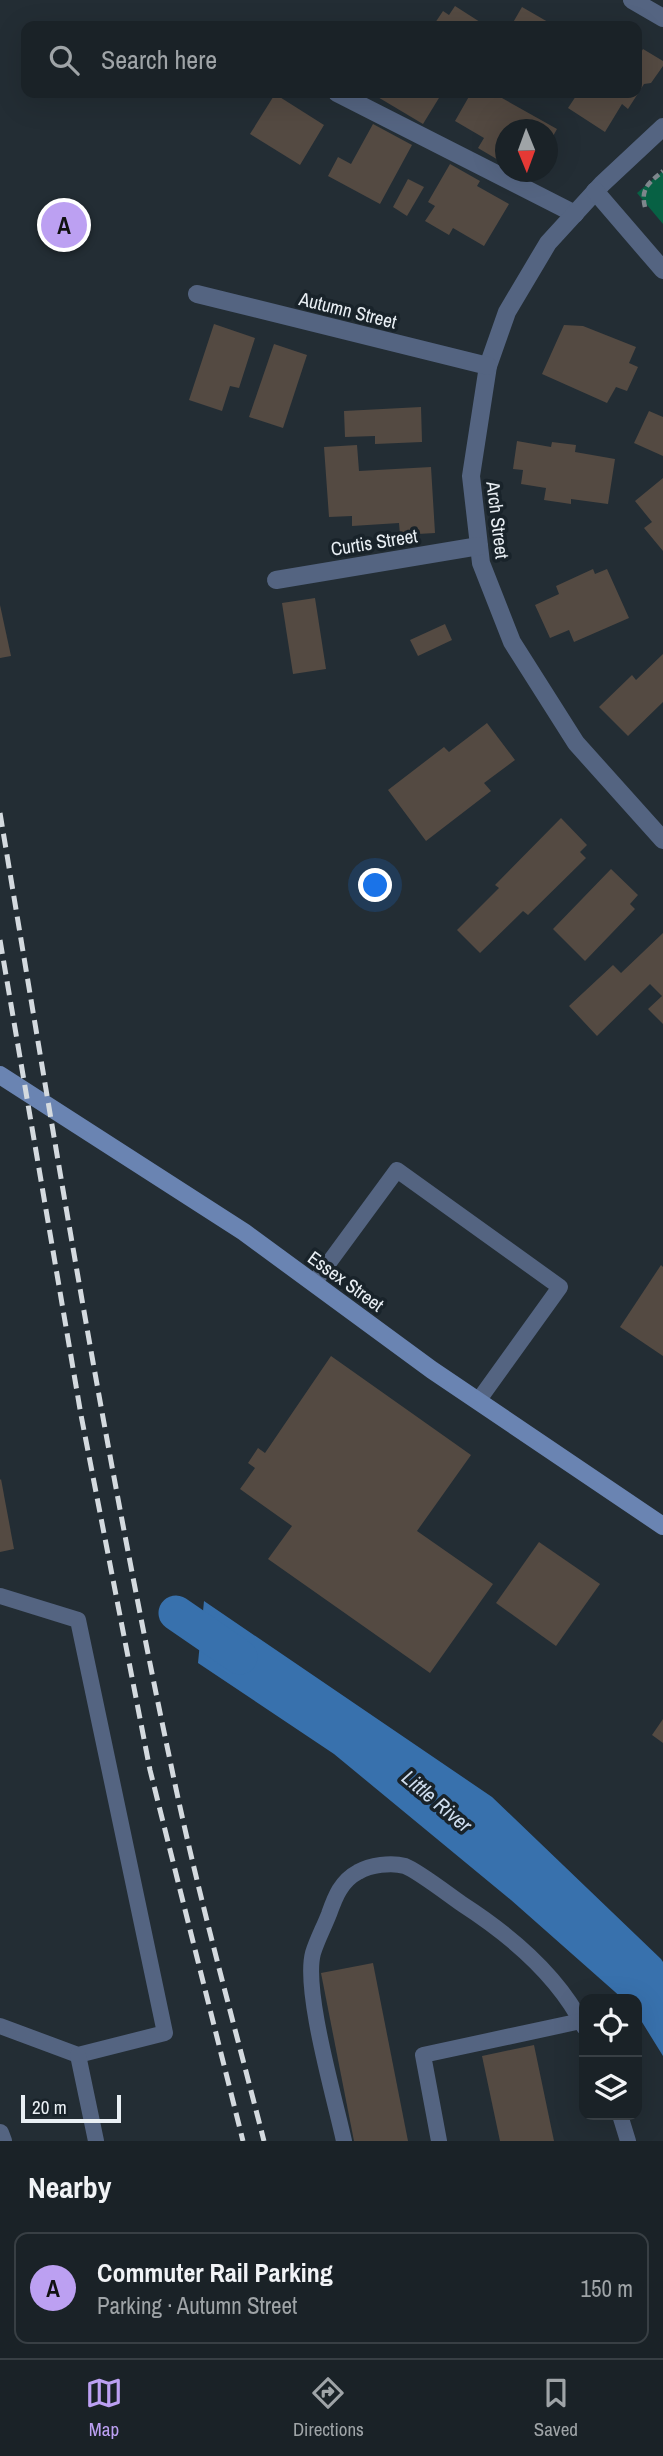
<!DOCTYPE html>
<meta charset="utf-8">
<style>
:root{--surface:#1a2227;--page:#232a2f;--text:#f1f3f6;--muted:#9fa4a7;--line:#383f44;--accent:#bca0f2}
body{margin:0;font-family:"Archivo Narrow",sans-serif;background:var(--page);color:var(--text)}
.controls{position:absolute;right:21px;bottom:21px;display:grid;overflow:hidden;border-radius:14px;box-shadow:0 7px 28px #0002}
.controls button{width:63px;height:63px;display:grid;place-items:center;padding:0;border:0;border-bottom:2px solid var(--line);background:var(--surface);color:var(--text);font:35px sans-serif}
.compass{position:absolute;left:495px;top:119px;width:63px;height:63px;border-radius:50%;background:var(--surface);box-shadow:0 7px 28px #0002;rotate:179deg}
.scale{position:absolute;left:21px;bottom:18px;width:100px;box-sizing:border-box;padding-left:7px;border:4px solid #e9eff4;border-top:0;font-size:19px;line-height:24px;white-space:nowrap;color:#e9eff4;-webkit-text-stroke:5px #19232a;paint-order:stroke}
.you{position:absolute;left:376px;top:886px;width:24px;height:24px;margin:-18px;border:5px solid #fff;border-radius:50%;background:#1a73e8;box-shadow:0 0 0 10px #1a73e833}
.badge{display:grid;place-items:center;width:46px;height:46px;border-radius:50%;background:var(--accent);color:#111;font-size:23px;font-weight:700}
.pin{position:absolute;translate:-50% -50%;border:4px solid #fff;box-shadow:0 2px 7px #0006}
.list{margin:0;padding:0;list-style:none}
h2{display:flex;justify-content:space-between;align-items:center;height:91px;margin:0;padding:0 28px;font-size:30px}
h2 small{font-size:23px;font-weight:400;color:var(--muted)}
.list li{display:grid;grid-template-columns:46px 1fr auto;gap:21px;align-items:center;box-sizing:border-box;height:112px;margin:0 14px 14px;padding:0 14px;border:2px solid var(--line);border-radius:14px}
.list b{display:block;font-size:26px;white-space:nowrap}
.list p{margin:0;font-size:23px;white-space:nowrap;color:var(--muted)}
.list em{font-size:23px;font-style:normal;color:var(--muted)}
.icon{flex:none;width:38px;height:38px;fill:none;stroke:currentColor;stroke-width:2;stroke-linecap:round;stroke-linejoin:round}
.map{position:relative;flex:none;width:663px;height:2141px;overflow:hidden}
.search{position:absolute;background:var(--surface);box-shadow:0 7px 28px #0002;left:21px;right:21px;top:21px;height:77px;display:flex;align-items:center;gap:18px;box-sizing:border-box;padding:0 24px;border-radius:14px;color:var(--muted);font-size:26px}
.sheet{height:217px;background:var(--surface)}
nav{display:flex;justify-content:space-around;align-items:center;box-sizing:border-box;height:98px;border-top:2px solid var(--line);background:var(--surface);font-size:19px;color:var(--muted)}
nav a{display:grid;justify-items:center;gap:4px}
nav .on{color:var(--accent)}
.map>svg:first-child{display:block}
.green{fill:#076144}
.water{fill:#3871ad}
.lines{fill:none;stroke-linecap:round;stroke-linejoin:round}
.canal{stroke:#3871ad;stroke-width:35}
.building{fill:#544a42}
.path{stroke:#7e868c;stroke-width:4.5;stroke-dasharray:7 3.5;stroke-linecap:butt}
.lane{stroke:#546481;stroke-width:16}
.street{stroke:#546481;stroke-width:18}
.secondary{stroke:#6a84b2;stroke-width:18}
.rail{stroke:#d4dadf;stroke-width:5;stroke-dasharray:14 7;stroke-linecap:butt}
.labels{text-anchor:middle;dominant-baseline:central;stroke-width:7;stroke-linejoin:round;paint-order:stroke}
.street-label{font-size:19px;fill:#e9eff4;stroke:#19232a}
.water-label{font-size:21px;font-style:italic;fill:#ceddee;stroke:#19232a}
</style>
<div class="map">
<svg width="663" height="2141" viewBox="0 0 663 2141">
<rect width="100%" height="100%" fill="#232d34"/>
<path class="green" d="M663,171V224L637,193Z"/>
<path class="water" d="M204,1601L492,1797L661,1959L663,1962V2056L637,2014V1999H623L511,1900L334,1754L198,1663Z"/>
<g class="lines">
<path class="canal" d="M176,1613L240,1657"/>
</g>
<g class="building">
<path d="M455,6L480,22L478,26H433L443,11L449,15Z"/>
<path d="M522,7L555,26H511Z"/>
<path d="M643,49L663,61V66L651,83L644,84L628,109L622,104L605,132L568,108L578,93H637V59Z"/>
<path d="M371,93H442L423,124Z"/>
<path d="M471,93H493L557,129L548,145V130H505V164L478,148L484,138L455,121Z"/>
<path d="M275,94L324,125L300,165L250,134Z"/>
<path d="M373,124L412,145L380,204L328,176L338,157L351,164Z"/>
<path d="M450,164L480,181L477,186L509,204L484,246L453,228L449,235L425,221L435,206L428,202Z"/>
<path d="M408,179L424,187L407,216L393,207Z"/>
<path d="M214,324L255,338L239,388L230,386L222,411L189,400Z"/>
<path d="M564,325L583,326L636,347L629,363L638,367L627,391L616,387L607,403L542,374Z"/>
<path d="M274,344L307,355L283,428L249,417Z"/>
<path d="M421,407L422,442L375,444V436L345,437L344,411Z"/>
<path d="M649,411L663,417V456L634,443Z"/>
<path d="M517,441L551,447L552,442L576,445L575,452L615,459L608,504L571,499V504L544,500L546,488L521,484L523,470L513,469Z"/>
<path d="M357,445L359,471L431,467L435,533L400,535L399,523L352,526V516L329,517L324,447Z"/>
<path d="M663,478V551L644,528L652,522L635,501Z"/>
<path d="M593,569L595,574L607,569L629,618L574,642L569,630L550,638L535,605L559,594L556,586Z"/>
<path d="M315,598L326,669L293,674L282,603Z"/>
<path d="M0,605L11,656L0,658Z"/>
<path d="M445,624L452,640L418,656L410,640Z"/>
<path d="M663,654V702L628,736L599,707L632,675L636,680Z"/>
<path d="M487,723L515,760L484,783L491,791L426,841L388,790L444,747L449,752Z"/>
<path d="M561,818L587,845L580,852L586,858L528,915L523,911L480,953L457,930L499,888L495,885Z"/>
<path d="M611,869L638,895L630,904L635,909L585,961L553,929Z"/>
<path d="M663,933V1024L648,1009L662,996L650,984L597,1036L569,1006L613,965L621,973Z"/>
<path d="M661,1265L663,1267V1356L620,1327Z"/>
<path d="M331,1356L471,1455L417,1531L493,1584L430,1673L268,1559L292,1526L240,1489L255,1468L248,1463L258,1448L265,1453Z"/>
<path d="M1,1479L14,1549L0,1552V1480Z"/>
<path d="M539,1542L600,1584L556,1646L496,1603Z"/>
<path d="M663,1719V1743L652,1735Z"/>
<path d="M373,1963L408,2141H354L321,1973Z"/>
<path d="M534,2045L554,2141H500L482,2056Z"/>
</g>
<g class="lines">
<path class="path" d="M645,207C640,188 650,182 663,171"/>
<g class="lane">
<path d="M314,1283L397,1170L560,1287L478,1401"/>
<path d="M0,1596L78,1620L165,2033L78,2055L0,2026"/>
<path d="M78,2055L96,2141"/>
<path d="M620,2115L628,2141"/>
<path d="M344,2141C335,2099 303,1990 313,1953C317,1940 324,1927 329,1914C335,1897 341,1881 358,1872C370,1865 391,1862 405,1866C418,1871 449,1895 462,1904C510,1935 558,1975 584,2027"/>
<path d="M439,2141L423,2055L581,2021"/>
</g>
<g class="street">
<path d="M632,0L663,18"/>
<path d="M337,93L575,214"/>
<path d="M663,127L602,184L548,243L507,312L488,366L471,476L481,563L512,642L576,743L663,840"/>
<path d="M595,191L663,270"/>
<path d="M197,294L488,366"/>
<path d="M276,580L479,546"/>
<path d="M0,2133L3,2141"/>
</g>
<path class="secondary" d="M0,1075L244,1232L432,1370L663,1526"/>
<g class="rail">
<path d="M0,813C53,1131 104,1449 171,1765C197,1891 232,2016 264,2141"/>
<path d="M0,940L81,1415L150,1770L243,2141"/>
</g>
</g>
<g class="labels">
<g class="street-label">
<text transform="translate(348 310) rotate(14)">Autumn Street</text>
<text transform="translate(498 520) rotate(83)">Arch Street</text>
<text transform="translate(374 542) rotate(-9)">Curtis Street</text>
<text transform="translate(346 1281) rotate(36)">Essex Street</text>
</g>
<g class="water-label">
<text transform="translate(437 1801) rotate(40)">Little River</text>
</g>
</g>
</svg>
<div class="controls">
<button><svg class="icon" aria-label="locate" viewBox="0 0 24 24"><circle cx="12" cy="12" r="6"/><path d="M12 2v4M12 18v4M2 12h4M18 12h4"/></svg></button>
<button><svg class="icon" aria-label="layers" viewBox="0 0 24 24"><path d="M12 4l9 5-9 5-9-5zM3 14l9 5 9-5"/></svg></button>
</div>
<svg class="compass" viewBox="-18 -18 36 36"><path d="M0-13l5 13h-10z" fill="#e53935"/><path d="M0 13l5-13h-10z" fill="#9fa4a7"/></svg>
<div class="scale">20 m</div>
<div class="you"></div>
<div class="pin badge" style="left:64px;top:225px">A</div>
<div class="search"><svg class="icon" aria-label="search" viewBox="0 0 24 24"><circle cx="10" cy="10" r="6"/><path d="M15 15l6 6"/></svg>Search here</div>
</div>
<section class="sheet">
<h2>Nearby<small></small></h2>
<ul class="list">
<li><span class="badge">A</span><div><b>Commuter Rail Parking</b><p>Parking · Autumn Street</p></div><em>150 m</em></li>
</ul>
</section>
<nav>
<a class="on"><svg class="icon" aria-label="map" viewBox="0 0 24 24"><path d="M3 6l6-2 6 2 6-2v14l-6 2-6-2-6 2zM9 4v14M15 6v14"/></svg>Map</a>
<a><svg class="icon" aria-label="directions" viewBox="0 0 24 24"><path d="M12 3l9 9-9 9-9-9zM9 14v-3h6M13 9l2 2-2 2"/></svg>Directions</a>
<a><svg class="icon" aria-label="saved" viewBox="0 0 24 24"><path d="M7 4h10v16l-5-4-5 4z"/></svg>Saved</a>
</nav>
